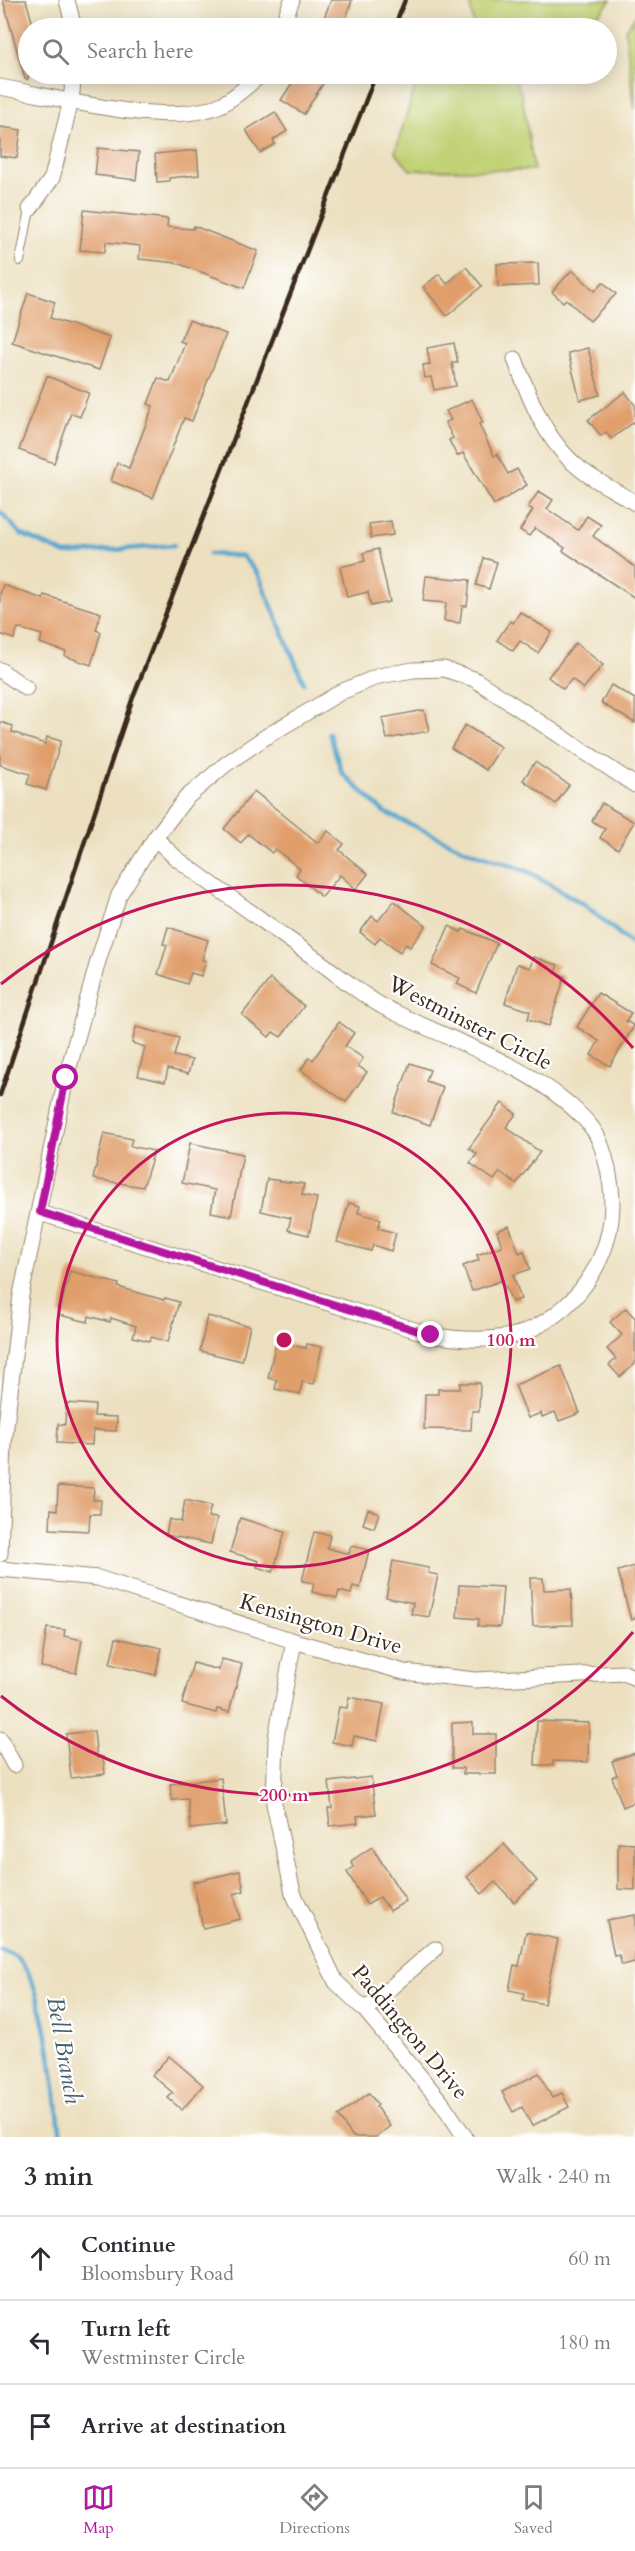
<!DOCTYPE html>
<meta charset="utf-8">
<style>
:root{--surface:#fff;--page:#f2f2f3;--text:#2b2b33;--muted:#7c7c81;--line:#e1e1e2;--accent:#b5179e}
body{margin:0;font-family:Cardo,serif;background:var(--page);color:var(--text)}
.stop{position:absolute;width:18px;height:18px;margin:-14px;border:4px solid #b5179e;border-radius:50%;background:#fff}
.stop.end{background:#b5179e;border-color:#fff;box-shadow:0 2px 6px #0008}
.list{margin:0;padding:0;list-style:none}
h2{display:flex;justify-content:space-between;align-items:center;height:78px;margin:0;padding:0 24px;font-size:26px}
h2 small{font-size:20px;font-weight:400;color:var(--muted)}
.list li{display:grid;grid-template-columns:39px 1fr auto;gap:18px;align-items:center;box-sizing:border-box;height:84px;padding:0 24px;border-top:2px solid var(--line)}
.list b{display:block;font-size:22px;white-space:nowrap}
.list p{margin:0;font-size:20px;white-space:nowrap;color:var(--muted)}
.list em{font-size:20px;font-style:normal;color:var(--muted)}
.icon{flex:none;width:33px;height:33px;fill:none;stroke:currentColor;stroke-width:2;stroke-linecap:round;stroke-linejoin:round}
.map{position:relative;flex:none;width:635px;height:2137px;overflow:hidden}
.search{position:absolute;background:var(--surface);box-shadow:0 3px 15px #0003;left:18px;right:18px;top:18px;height:66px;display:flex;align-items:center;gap:15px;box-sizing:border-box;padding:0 21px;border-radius:33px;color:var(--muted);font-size:22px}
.sheet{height:330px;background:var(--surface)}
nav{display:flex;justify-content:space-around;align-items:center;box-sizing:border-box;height:84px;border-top:2px solid var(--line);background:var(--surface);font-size:16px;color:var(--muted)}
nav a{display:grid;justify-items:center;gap:3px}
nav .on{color:var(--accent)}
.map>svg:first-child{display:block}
.green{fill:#c1d174;stroke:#7e7e49;stroke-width:1.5}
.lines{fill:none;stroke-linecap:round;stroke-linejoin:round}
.stream{stroke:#53a5ce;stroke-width:4.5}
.building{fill:#e09e6a}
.service-casing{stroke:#94856f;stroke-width:10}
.minor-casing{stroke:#94856f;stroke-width:17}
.service{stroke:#fff;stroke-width:8}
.minor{stroke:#fff;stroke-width:15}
.rail{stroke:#3b2a1e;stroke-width:4.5}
.route{stroke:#b5179e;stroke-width:8}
.ring{fill:none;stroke:#c2185b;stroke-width:3}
.labels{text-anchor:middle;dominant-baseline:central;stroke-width:4.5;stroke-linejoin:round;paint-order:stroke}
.street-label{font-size:22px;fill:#3b2a1e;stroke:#fff}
.water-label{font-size:24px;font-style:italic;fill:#46616d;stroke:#fff}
.centre{fill:#c2185b;stroke:#fff;stroke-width:3}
.ring-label{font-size:18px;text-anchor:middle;font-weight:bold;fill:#c2185b;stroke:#fff;stroke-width:4.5;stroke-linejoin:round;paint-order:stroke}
</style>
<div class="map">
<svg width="635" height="2137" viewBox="0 0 635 2137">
<rect width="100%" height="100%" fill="#fff"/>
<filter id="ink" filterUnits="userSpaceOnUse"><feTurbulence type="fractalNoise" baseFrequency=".0167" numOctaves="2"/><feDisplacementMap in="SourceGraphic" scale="12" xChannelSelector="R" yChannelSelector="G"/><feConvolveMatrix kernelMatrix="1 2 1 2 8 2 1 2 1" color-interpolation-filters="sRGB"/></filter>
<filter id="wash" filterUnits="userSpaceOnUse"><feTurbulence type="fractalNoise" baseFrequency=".008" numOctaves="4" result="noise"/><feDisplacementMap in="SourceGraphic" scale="24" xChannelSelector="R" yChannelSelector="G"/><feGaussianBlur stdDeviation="1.35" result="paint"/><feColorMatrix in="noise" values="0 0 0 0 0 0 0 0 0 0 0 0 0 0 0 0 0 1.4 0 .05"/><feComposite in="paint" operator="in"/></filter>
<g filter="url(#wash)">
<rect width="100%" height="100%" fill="#ece0c0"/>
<g class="green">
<path d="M469,0H611L599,14L474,26Z"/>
<path d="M635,16V110L625,30Z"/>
<path d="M419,74H513L522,95L534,170H410L395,152Z"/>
</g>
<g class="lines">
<g class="stream">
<path d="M0,512L21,534L66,554L174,545"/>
<path d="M209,554L242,556L258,574L304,683"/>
<path d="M329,733L342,773L384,812L468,851L527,871L585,905L635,947"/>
<path d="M0,1949C5,1952 13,1954 17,1957C47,1987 55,2094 61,2137"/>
</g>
</g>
<g id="blocks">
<g class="building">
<path d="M3,0H26L34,28H28V79H25Z"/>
<path d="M331,0H352L343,28H320Z"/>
<path d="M298,74H329L304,114L281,100Z"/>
<path d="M275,112L287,131L273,140L275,144L260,153L246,130Z"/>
<path d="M0,127L21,130L17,158L0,156Z"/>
<path d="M98,148L139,152L136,180L95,175Z"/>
<path d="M197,150L199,175L169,178V181L157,182L155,154Z"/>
<path d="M84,210L168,219L167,227L193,229L194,226L258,251L244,288L177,263L139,259L140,246L106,242L105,252L80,250Z"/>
<path d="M538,263L539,285L498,287L497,264Z"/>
<path d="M466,267L482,286L447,316L423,287L439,274L447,284Z"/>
<path d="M572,270L595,291L603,282L616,294L590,321L566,299L563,302L552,292Z"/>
<path d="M28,293L55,302L50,318L110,338L99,370L12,342Z"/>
<path d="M189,320L226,334L192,421L184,418L153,498L111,481L117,463L129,468L153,406L148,404L158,378L170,382L185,343L180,341Z"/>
<path d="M454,343L458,363H452L456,386L434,390L431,377L425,378L423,365L430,364L427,348Z"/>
<path d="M588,348L600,395L580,400L568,353Z"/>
<path d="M47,376L89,393L80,417L71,413L54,463L19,450Z"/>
<path d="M625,392L635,405V421L611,439L606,432L601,436L588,420Z"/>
<path d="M472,399L483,423L479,424L494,456L497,454L508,474L517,469L527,485L494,505L463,453L457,456L449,440L453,438L445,422L451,420L446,411Z"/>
<path d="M539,491L553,500L547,509L578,530L587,516L601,525L593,536L635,567V598L563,551L565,548L535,528L529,536L520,530L533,510L528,507Z"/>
<path d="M391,521L393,535L371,538L369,524Z"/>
<path d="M378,549L390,602L371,606L368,592L347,597L340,567L365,561L363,553Z"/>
<path d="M484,558L497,562L489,589L476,585Z"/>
<path d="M426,576L470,580L467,606H462L460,623L444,621L446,603L423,601Z"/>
<path d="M3,585L43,599L44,595L101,613L96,630L101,632L91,665L65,656L66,652L40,643L42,635L18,628L14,639L0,634V594Z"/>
<path d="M520,612L552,632L538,653L520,641L513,651L497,640L510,621L513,623Z"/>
<path d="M576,643L603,665L583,689L572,679L563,689L548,677Z"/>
<path d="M611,685L635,699V723L601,703Z"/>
<path d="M424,710L429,731L387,739L382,718Z"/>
<path d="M0,722L13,726L12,732L21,735V736L45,744L47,737L61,741L46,790L27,784L30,774L0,765Z"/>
<path d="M465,725L501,747L486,770L451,748Z"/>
<path d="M535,762L569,785L556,804L523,780Z"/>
<path d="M254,791L318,843L328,831L344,844L339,850L368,874L356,889L340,875L322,897L296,875L300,869L275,849L272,853L248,834L241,843L224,829Z"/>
<path d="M602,803L634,822L618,849L600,838L605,829L592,821Z"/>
<path d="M394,901L426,926L410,947L406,944L400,952L380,937L375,944L360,932L372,916L378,921Z"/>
<path d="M449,926L461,932L463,929L497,943L476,993L457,984L460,978L432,965Z"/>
<path d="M168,927L208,940L202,960L206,961L201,976L191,973L187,984L158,974L167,945L163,944Z"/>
<path d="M533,957L558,965L555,973L565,976L549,1026L528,1019L530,1011L505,1003L517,964L530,968Z"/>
<path d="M270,979L304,1006L281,1037L273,1032L269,1037L242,1015Z"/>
<path d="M598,993L631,1013L626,1021L634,1026L610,1066L591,1055L599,1041L577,1027Z"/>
<path d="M339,1022L354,1033L345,1046L363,1058L358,1066L367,1072L346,1102L301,1070L309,1057L313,1060Z"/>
<path d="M136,1027L179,1038L174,1056L192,1060L188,1074L168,1069L165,1082L138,1076L145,1047L132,1043Z"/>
<path d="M410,1063L430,1070L426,1081L443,1087L430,1125L393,1112Z"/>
<path d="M502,1103L516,1114L506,1127L540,1152L516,1184L500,1172L494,1180L470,1163L477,1154L469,1148Z"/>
<path d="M104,1133L132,1139L130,1146L154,1151L143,1187L93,1179Z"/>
<path d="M190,1143L243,1154L231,1216L211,1212L215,1190L182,1183Z"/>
<path d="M267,1179L304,1184L302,1195L317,1198L309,1235L288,1230L291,1218L261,1211Z"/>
<path d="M349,1203L360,1206L358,1213L381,1219L378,1228L396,1233L391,1251L373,1245L371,1251L337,1242Z"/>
<path d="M509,1226L519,1253L524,1251L530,1269L513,1275L521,1299L512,1302L503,1280L472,1291L463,1266L479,1260L477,1255L502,1246L497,1231Z"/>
<path d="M70,1271L119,1284L118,1287L164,1300L165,1298L179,1302L168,1342L151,1337L150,1341L133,1337L136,1326L111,1318L110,1322L89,1316L88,1322L59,1315Z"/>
<path d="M626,1308L635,1318V1364L620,1377L609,1365L616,1359L607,1349L622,1335L610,1322Z"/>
<path d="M207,1316L250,1326L242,1361L200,1351Z"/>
<path d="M283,1343L306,1348L307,1344L322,1347L314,1384L302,1382L300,1394L275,1389L277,1380L268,1378L275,1346L282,1348Z"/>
<path d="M561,1366L580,1413L559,1421L555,1412L542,1417L541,1413L528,1418L515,1385Z"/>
<path d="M460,1383H480L479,1411H472L471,1430L424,1429L425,1394H438V1389H460Z"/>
<path d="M66,1403L95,1405L94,1416L117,1417L116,1431L93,1430L92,1445L57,1443L58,1424L65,1425Z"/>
<path d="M58,1486L94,1488L93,1500H101L100,1514H90L89,1531L50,1529L51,1509L57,1510Z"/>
<path d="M185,1500L211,1506L208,1517L217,1518L211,1544L166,1535L169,1519L181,1522Z"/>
<path d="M368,1509L379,1513L374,1528L363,1524Z"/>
<path d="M240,1518L285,1532L273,1572L257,1567L259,1561L230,1552Z"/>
<path d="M314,1532L330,1535L327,1548L349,1554L351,1546L369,1550L360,1588L353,1586L351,1594L339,1591L337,1598L312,1592L314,1583L302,1581Z"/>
<path d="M393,1561L429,1568L428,1573L438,1575L429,1617L411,1614L413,1603L386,1597Z"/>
<path d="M635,1566V1619L631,1620L618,1571Z"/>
<path d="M530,1578H543L544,1590L571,1589L573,1625L533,1626Z"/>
<path d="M459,1585L503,1587L500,1627L478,1626L479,1619L457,1617Z"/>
<path d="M47,1628L65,1630L64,1636L82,1640L76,1673L41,1667Z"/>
<path d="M116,1638L162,1648L155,1675L110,1664Z"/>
<path d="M222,1659L242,1664L229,1712L217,1709L216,1713L182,1704L193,1663L219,1670Z"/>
<path d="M349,1697L384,1704L377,1741L354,1736L352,1746L332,1742L339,1707L347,1708Z"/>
<path d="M537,1721L589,1723L588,1762L553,1761V1765H535Z"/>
<path d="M473,1722V1734H496V1774H463V1768H452V1723Z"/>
<path d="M94,1731L97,1758L103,1757L105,1774L71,1778L66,1734Z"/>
<path d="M635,1753V1802L623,1807L612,1777L617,1775L612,1761Z"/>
<path d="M371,1777L376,1814L357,1816L358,1823L330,1826L328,1808H332L329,1782Z"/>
<path d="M221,1778L226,1825L191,1829L188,1799L172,1800L170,1784Z"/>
<path d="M618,1843L635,1844V1890L618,1889Z"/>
<path d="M504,1844L537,1881L514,1902L495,1882L482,1894L467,1877Z"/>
<path d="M372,1847L406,1901L390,1911L380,1897L367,1905L347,1872L354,1867L351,1861Z"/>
<path d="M240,1871L244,1891L234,1894L240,1919L203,1928L193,1882Z"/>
<path d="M635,1915V1962L622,1965L619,1955L614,1956L607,1920Z"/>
<path d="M526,1932L558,1939L544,2004L523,2000L524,1993L509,1990L514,1965L519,1966Z"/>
<path d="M169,2056L203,2085L182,2110L168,2098L173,2093L152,2075Z"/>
<path d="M539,2073L552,2098L562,2093L569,2107L532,2126L522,2107L513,2112L502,2092Z"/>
<path d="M369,2093L378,2105L376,2107L390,2126L376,2137H353L338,2116Z"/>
</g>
</g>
</g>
<g filter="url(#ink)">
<use href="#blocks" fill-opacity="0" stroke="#94856f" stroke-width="1.5"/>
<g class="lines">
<g class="service-casing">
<path id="service" d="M20,261L30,209"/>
</g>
<g class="minor-casing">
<g id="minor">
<path d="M67,0L74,28"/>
<path d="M281,28L292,0"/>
<path d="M0,87C56,97 166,128 218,106C233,100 249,84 262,74"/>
<path d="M30,209L52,178L71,100L74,74"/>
<path d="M515,359C531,403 548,447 587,474C603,485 620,493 635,503"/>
<path d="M0,670L26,688"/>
<path d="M40,1213L431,1335C458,1340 500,1342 525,1332C583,1307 618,1249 611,1187C609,1169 602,1138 589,1124C537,1065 450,1042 382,1006C359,993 337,974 316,959C269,925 222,892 176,858L155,838"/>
<path d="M0,1554L4,1443L21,1295L66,1078L98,961L119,895L155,838L186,798L226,764L267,736L341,692L379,676L413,670L444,669L474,679L635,785"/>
<path d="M0,1569L98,1578L294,1641L404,1672L475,1680L624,1673L635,1678"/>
<path d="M294,1641L276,1737L274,1804L293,1893L336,1982L365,2010L442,2103L465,2137"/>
<path d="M0,1739L14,1765"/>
<path d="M365,2010L435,1949"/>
</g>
</g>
<use href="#service" class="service"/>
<use href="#minor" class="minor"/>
<g class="rail">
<path d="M394,28L405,0"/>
<path d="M0,1095L132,700L376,74"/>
</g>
</g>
</g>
<g class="lines" filter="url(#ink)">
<path class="route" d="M66,1078L40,1212L431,1335"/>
</g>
<g class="ring">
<circle cx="284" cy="1340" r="227"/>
<path d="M633 1632A455 455 0 0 1 1 1696M1 984A455 455 0 0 1 633 1048"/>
</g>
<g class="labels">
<g class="street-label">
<text transform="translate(470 1023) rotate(27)">Westminster Circle</text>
<text transform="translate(321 1624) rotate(16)">Kensington Drive</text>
<text transform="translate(410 2032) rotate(50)">Paddington Drive</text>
</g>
<g class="water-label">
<text transform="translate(64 2050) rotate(80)">Bell Branch</text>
</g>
</g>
<circle cx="284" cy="1340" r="9" class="centre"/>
<g class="ring-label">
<text x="511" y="1346">100 m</text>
<text x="284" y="1801">200 m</text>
</g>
</svg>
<div class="stop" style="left:66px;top:1078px"></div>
<div class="stop end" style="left:431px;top:1335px"></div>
<div class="search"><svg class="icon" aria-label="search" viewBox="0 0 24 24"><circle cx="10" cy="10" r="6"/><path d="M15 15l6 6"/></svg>Search here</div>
</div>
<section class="sheet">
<h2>3 min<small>Walk · 240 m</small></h2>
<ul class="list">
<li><svg class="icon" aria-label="ahead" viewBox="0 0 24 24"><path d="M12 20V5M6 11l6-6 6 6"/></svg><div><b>Continue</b><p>Bloomsbury Road</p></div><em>60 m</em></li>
<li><svg class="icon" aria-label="left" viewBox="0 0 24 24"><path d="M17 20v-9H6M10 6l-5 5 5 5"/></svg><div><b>Turn left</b><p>Westminster Circle</p></div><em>180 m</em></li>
<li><svg class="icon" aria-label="arrive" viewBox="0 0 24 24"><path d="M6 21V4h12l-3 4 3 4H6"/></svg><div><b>Arrive at destination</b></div></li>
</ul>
</section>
<nav>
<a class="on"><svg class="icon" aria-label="map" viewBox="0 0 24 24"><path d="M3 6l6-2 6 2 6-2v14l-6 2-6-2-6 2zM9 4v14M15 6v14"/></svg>Map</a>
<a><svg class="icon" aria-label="directions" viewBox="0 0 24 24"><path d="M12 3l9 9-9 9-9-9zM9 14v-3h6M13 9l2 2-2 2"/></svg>Directions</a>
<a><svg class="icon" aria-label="saved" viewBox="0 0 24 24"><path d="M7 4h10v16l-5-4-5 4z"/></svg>Saved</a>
</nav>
